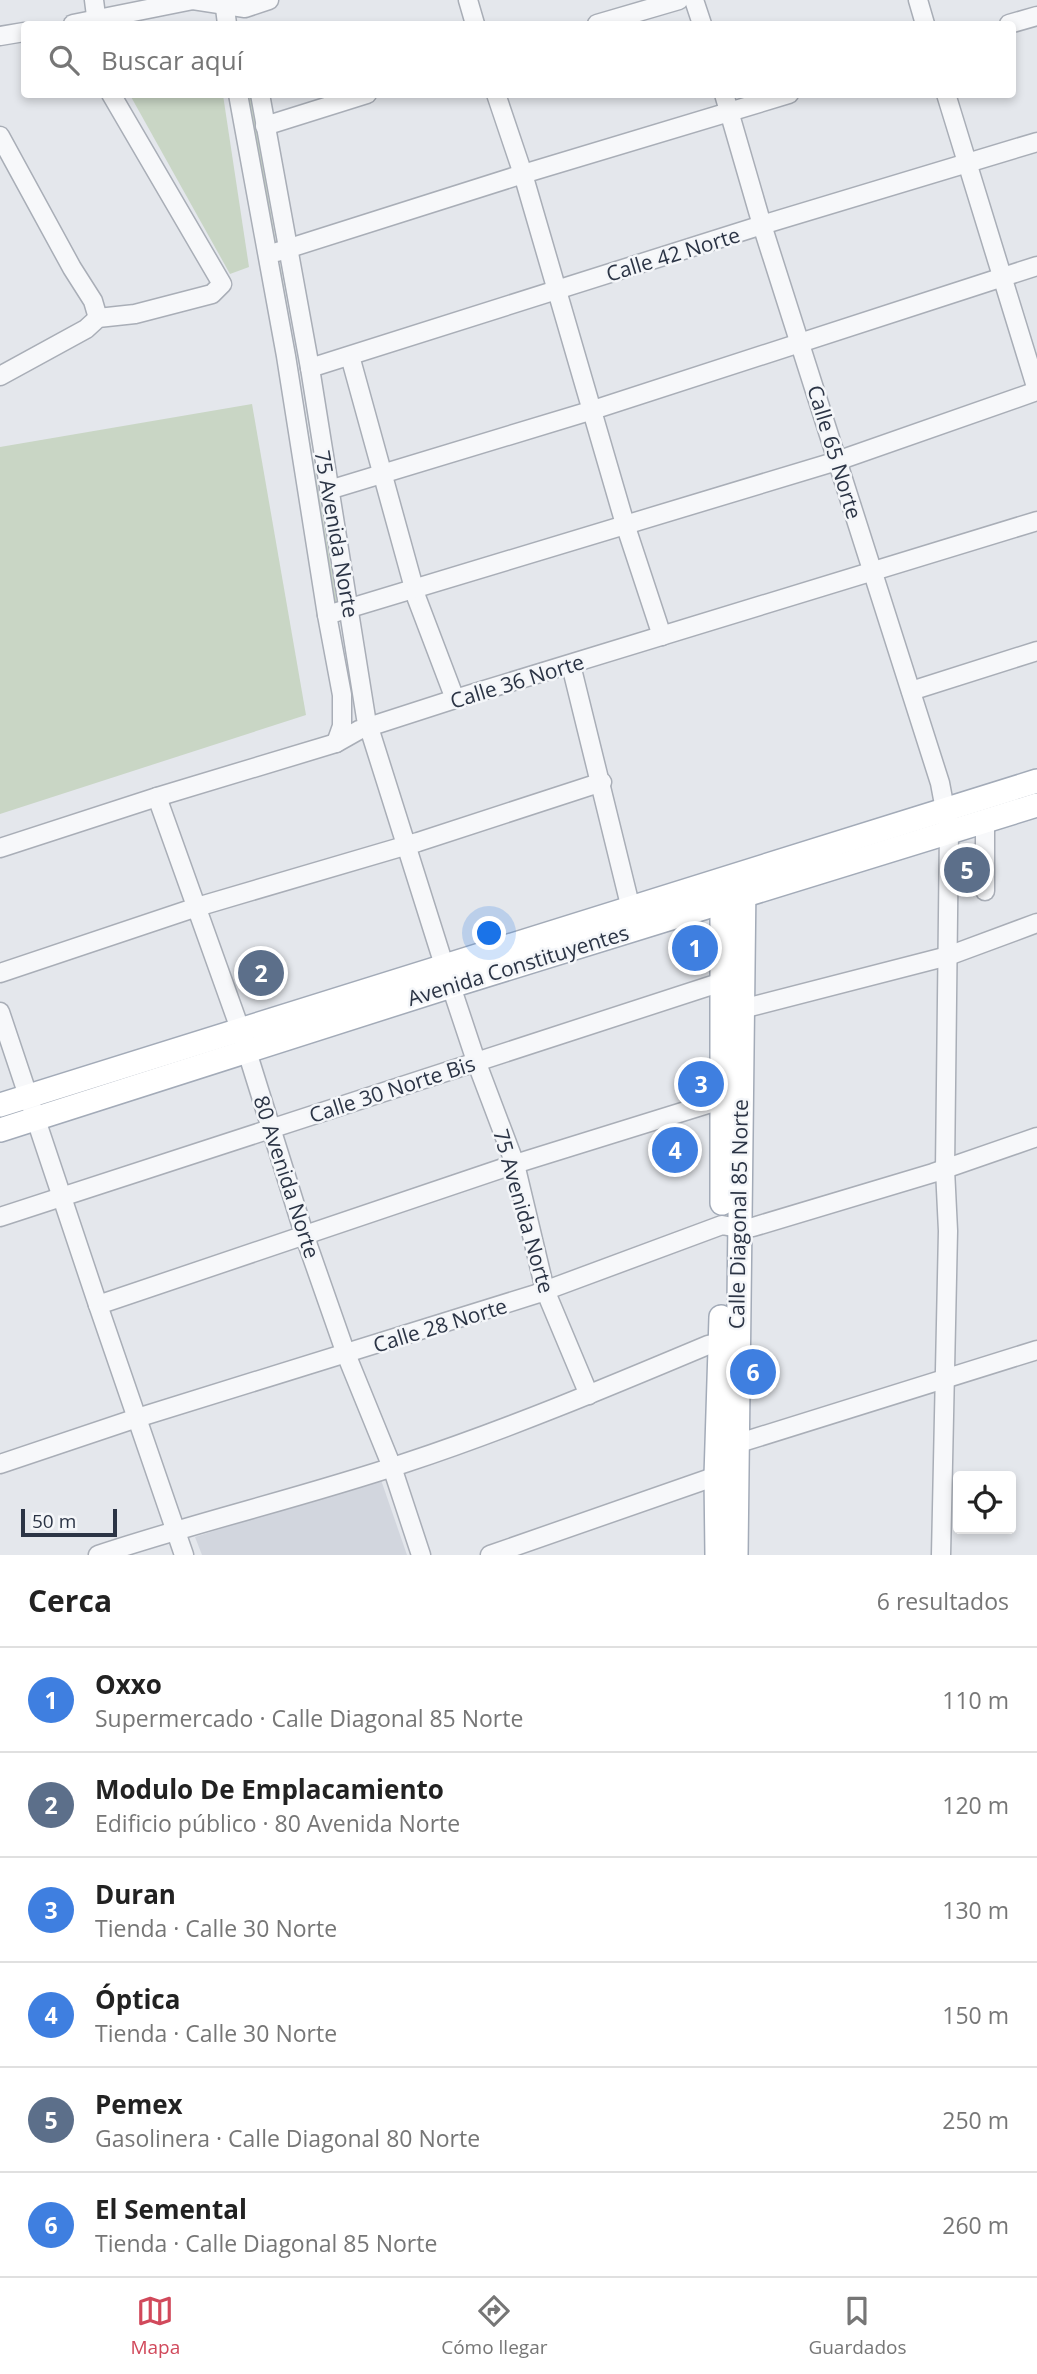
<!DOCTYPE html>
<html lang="es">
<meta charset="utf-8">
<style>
:root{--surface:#fff;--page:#f6f6f6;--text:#222;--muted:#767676;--line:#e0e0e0;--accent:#d1495b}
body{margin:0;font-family:"Open Sans",sans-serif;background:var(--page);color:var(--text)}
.controls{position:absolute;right:21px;bottom:21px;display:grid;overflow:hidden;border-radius:7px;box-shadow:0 4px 10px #0003}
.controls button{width:63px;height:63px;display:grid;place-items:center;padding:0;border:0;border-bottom:2px solid var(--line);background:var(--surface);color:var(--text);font:35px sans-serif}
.scale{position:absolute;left:21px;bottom:18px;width:96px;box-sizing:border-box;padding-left:7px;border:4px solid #2b3445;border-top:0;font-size:19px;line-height:24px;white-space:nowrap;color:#2b3445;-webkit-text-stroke:5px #f4f6f9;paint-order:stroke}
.you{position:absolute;left:490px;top:934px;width:24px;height:24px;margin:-18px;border:5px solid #fff;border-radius:50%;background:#1a73e8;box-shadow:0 0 0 10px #1a73e833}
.badge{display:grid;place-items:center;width:46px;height:46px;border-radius:50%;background:var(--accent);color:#fff;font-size:23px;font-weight:700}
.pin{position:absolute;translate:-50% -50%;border:4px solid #fff;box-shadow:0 2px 7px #0006}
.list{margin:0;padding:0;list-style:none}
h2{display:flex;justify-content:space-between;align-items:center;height:91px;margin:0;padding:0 28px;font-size:30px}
h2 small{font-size:23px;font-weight:400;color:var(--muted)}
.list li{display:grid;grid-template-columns:46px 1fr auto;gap:21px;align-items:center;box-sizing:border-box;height:105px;padding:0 28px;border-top:2px solid var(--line)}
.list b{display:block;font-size:26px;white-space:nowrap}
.list p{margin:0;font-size:23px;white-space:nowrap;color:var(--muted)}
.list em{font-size:23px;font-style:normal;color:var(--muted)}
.icon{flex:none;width:38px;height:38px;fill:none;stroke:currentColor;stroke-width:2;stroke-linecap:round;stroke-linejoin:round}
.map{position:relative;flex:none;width:1037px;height:1555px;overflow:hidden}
.search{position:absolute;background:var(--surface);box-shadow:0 4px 10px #0003;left:21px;right:21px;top:21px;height:77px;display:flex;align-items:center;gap:18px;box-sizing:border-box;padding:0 24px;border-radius:7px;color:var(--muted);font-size:26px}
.sheet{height:721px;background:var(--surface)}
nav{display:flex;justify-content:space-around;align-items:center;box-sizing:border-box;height:98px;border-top:2px solid var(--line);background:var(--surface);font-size:19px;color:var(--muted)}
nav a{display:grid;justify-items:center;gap:4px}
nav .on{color:var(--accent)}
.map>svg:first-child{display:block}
.built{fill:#d2d6de}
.green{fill:#c9d6c5}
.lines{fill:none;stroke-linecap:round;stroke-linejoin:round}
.minor-casing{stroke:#a9aeb7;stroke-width:21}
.major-casing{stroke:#a3abb8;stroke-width:26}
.minor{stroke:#f7f8fa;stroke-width:18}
.major{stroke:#fff;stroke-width:23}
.labels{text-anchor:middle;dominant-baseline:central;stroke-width:5;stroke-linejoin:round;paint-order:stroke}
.street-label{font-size:21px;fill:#2b3445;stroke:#f4f6f9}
</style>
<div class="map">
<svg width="1037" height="1555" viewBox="0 0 1037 1555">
<rect width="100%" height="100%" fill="#e4e7ec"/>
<path class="built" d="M380,1477L407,1555H202L195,1537Z"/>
<g class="green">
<path d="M130,95H223L249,267L230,274Z"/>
<path d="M247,95H251L276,243L273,244Z"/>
<path d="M280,264L337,602H334L277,265Z"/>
<path d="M252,404L306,715L0,814V447Z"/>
</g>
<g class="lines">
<g class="minor-casing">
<g id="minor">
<path d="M94,0L97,24"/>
<path d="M193,0L245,8L269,0"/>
<path d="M224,0L227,24"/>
<path d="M468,0L475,24"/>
<path d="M694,0L702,24"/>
<path d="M918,0L925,24"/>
<path d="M73,24L193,0"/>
<path d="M597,24L679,0"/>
<path d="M1009,24L1037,16"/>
<path d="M0,36L24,32"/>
<path d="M238,94L286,356L327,615L342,695V726L336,743"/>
<path d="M260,94L310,368L366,718L444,965"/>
<path d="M496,94L523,174L625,524L662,636"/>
<path d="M724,94L762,225L940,783L949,831L945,1169L948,1231L941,1555"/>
<path d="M946,94L1037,390"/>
<path d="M265,126L367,94"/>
<path d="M0,136L72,268L93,301L98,318"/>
<path d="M277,252L523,174L789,94"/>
<path d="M350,356L417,599L455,699"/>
<path d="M310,368L762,225L1037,142"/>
<path d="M0,376L86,329L98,318L135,314L212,294L222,284L111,94"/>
<path d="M329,490L593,410L1037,266"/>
<path d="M327,615L837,461L1037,391"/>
<path d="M571,665L631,909"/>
<path d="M911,691L1037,651"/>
<path d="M157,797L240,1029L305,1237L346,1354L392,1467L421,1555"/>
<path d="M0,848L157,797L336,743L359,730L455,699L1037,521"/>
<path d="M985,891V821"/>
<path d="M0,973L197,907L418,842L602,782"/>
<path d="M451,986L476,1061L515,1164L545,1290L589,1395"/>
<path d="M742,1009L948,956L1037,923"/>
<path d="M0,1012L98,1305L184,1555"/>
<path d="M0,1217L731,979"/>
<path d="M98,1305L515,1164L724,1099"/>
<path d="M736,1444L1037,1350"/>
<path d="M0,1464L137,1418L536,1294L722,1225L738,1228L753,1227L933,1173L1037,1137"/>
<path d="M98,1555C200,1521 304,1497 405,1463C508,1429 608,1387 708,1345L721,1342"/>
<path d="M490,1555L728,1472"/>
</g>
</g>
<g class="major-casing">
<g id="major">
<path d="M722,887V1203"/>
<path d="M0,1105L1037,781"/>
<path d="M0,1130L451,986L1037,805"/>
<path d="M717,1555L716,1476L721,1317"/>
<path d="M736,1555L744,883"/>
</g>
</g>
<use href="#minor" class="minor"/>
<use href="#major" class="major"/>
</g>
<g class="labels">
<g class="street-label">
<text transform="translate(673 254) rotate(-17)">Calle 42 Norte</text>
<text transform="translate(835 452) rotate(73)">Calle 65 Norte</text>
<text transform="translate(337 534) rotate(80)">75 Avenida Norte</text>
<text transform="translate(517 681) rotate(-17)">Calle 36 Norte</text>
<text transform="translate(518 965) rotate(-17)">Avenida Constituyentes</text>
<text transform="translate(392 1089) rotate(-18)">Calle 30 Norte Bis</text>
<text transform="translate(287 1177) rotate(72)">80 Avenida Norte</text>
<text transform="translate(524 1211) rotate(74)">75 Avenida Norte</text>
<text transform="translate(738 1214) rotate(-89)">Calle Diagonal 85 Norte</text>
<text transform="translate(440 1325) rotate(-17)">Calle 28 Norte</text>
</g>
</g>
</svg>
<div class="controls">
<button><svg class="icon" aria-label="locate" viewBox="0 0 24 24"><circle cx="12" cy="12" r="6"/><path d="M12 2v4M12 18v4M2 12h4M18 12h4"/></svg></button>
</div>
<div class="scale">50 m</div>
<div class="you"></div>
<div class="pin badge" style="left:695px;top:948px;background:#3f7fe0">1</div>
<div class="pin badge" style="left:261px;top:973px;background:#5c6f8a">2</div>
<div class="pin badge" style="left:701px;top:1084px;background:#3f7fe0">3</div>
<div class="pin badge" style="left:675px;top:1150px;background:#3f7fe0">4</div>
<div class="pin badge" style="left:967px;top:870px;background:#5c6f8a">5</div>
<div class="pin badge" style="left:753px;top:1372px;background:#3f7fe0">6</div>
<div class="search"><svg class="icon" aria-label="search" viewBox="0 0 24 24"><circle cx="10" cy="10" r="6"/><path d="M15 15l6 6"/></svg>Buscar aquí</div>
</div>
<section class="sheet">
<h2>Cerca<small>6 resultados</small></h2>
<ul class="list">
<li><span class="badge" style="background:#3f7fe0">1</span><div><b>Oxxo</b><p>Supermercado · Calle Diagonal 85 Norte</p></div><em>110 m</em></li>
<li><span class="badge" style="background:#5c6f8a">2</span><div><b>Modulo De Emplacamiento</b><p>Edificio público · 80 Avenida Norte</p></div><em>120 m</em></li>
<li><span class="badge" style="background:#3f7fe0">3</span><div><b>Duran</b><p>Tienda · Calle 30 Norte</p></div><em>130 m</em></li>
<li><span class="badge" style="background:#3f7fe0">4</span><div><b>Óptica</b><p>Tienda · Calle 30 Norte</p></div><em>150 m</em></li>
<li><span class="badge" style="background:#5c6f8a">5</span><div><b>Pemex</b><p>Gasolinera · Calle Diagonal 80 Norte</p></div><em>250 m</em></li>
<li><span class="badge" style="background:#3f7fe0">6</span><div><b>El Semental</b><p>Tienda · Calle Diagonal 85 Norte</p></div><em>260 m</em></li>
</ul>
</section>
<nav>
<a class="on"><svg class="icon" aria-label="map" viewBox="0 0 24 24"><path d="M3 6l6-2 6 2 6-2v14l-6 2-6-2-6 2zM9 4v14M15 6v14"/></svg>Mapa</a>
<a><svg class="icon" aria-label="directions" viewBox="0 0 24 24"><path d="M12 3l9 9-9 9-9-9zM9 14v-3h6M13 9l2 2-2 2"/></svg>Cómo llegar</a>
<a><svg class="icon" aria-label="saved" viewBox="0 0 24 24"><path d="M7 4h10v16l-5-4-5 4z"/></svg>Guardados</a>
</nav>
